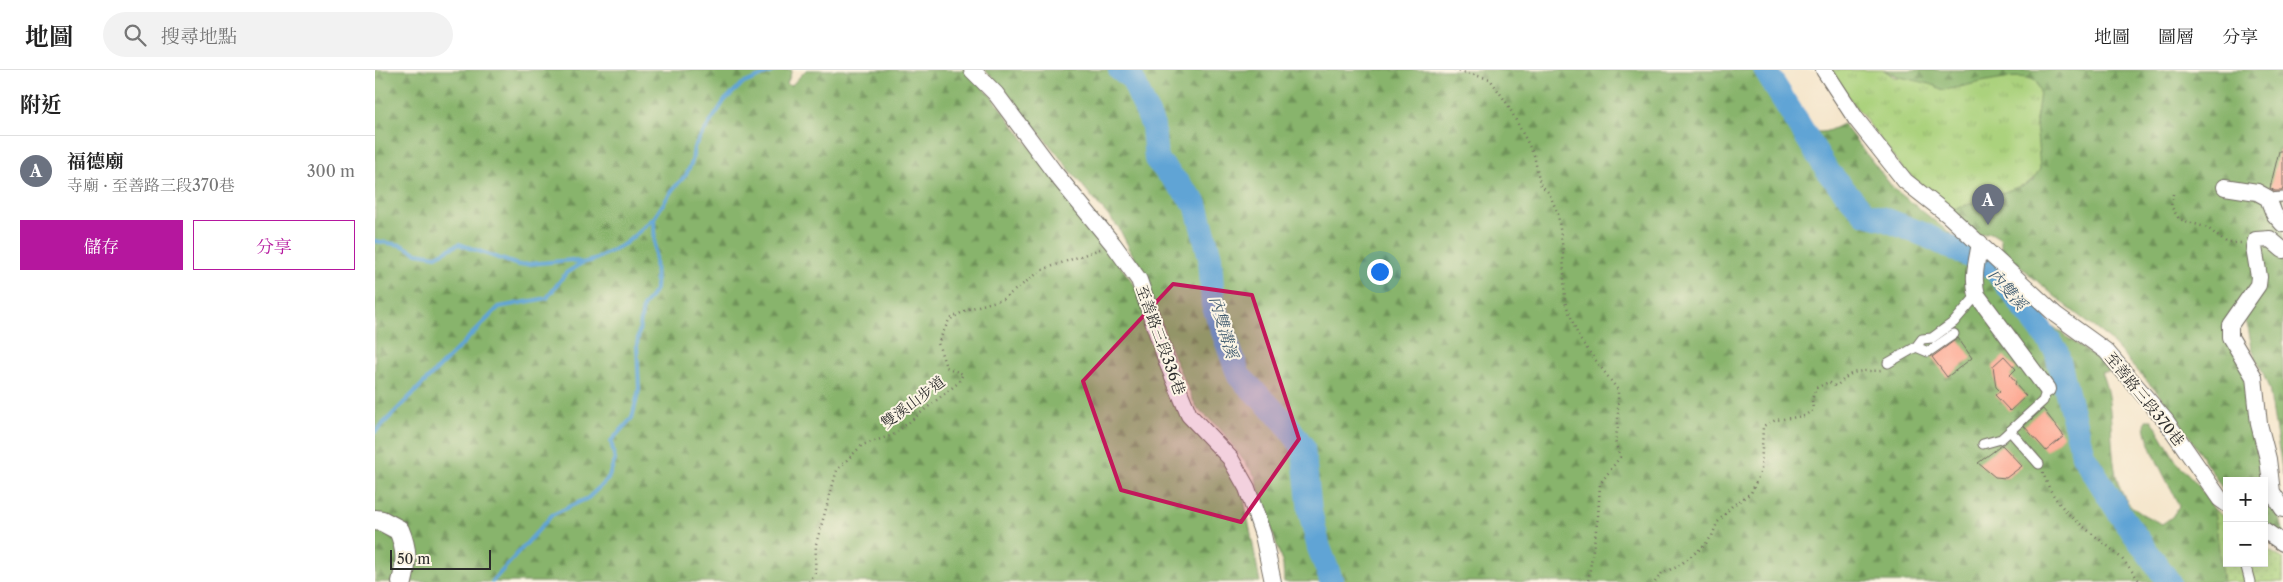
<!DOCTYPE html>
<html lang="zh-TW">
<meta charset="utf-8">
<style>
:root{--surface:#fff;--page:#f2f2f2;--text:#222;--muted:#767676;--line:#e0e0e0;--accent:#b5179e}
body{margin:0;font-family:"Libre Caslon Text","Noto Serif TC",serif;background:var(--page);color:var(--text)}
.controls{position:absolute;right:15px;bottom:15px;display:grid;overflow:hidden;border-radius:0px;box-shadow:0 2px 12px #0003}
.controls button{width:45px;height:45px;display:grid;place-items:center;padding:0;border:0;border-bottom:1px solid var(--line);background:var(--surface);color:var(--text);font:25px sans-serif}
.scale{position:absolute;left:15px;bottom:12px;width:101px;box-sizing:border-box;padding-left:5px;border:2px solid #2b2b2b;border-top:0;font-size:14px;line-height:18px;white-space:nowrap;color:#2b2b2b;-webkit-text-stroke:4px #fcf5e5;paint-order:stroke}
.you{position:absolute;left:1004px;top:201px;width:18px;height:18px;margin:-12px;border:4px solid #fff;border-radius:50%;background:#1a73e8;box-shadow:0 0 0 8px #1a73e833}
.badge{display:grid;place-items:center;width:32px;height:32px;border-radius:50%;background:var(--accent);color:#fff;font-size:16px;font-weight:700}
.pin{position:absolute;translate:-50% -41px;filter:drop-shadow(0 1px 2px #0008)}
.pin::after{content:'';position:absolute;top:26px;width:18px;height:15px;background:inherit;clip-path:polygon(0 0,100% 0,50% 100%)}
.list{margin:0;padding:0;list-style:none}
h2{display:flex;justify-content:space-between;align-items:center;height:65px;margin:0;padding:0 20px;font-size:21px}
h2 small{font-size:16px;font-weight:400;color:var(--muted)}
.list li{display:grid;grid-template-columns:32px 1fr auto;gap:15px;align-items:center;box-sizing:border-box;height:70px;padding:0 20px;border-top:1px solid var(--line)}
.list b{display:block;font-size:19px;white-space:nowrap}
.list p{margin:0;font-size:16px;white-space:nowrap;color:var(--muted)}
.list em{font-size:16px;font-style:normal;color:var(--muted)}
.actions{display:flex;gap:10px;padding:15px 20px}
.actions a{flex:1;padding:11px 0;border:1px solid var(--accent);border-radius:0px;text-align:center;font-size:18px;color:var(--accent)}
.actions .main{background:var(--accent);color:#fff}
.icon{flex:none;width:28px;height:28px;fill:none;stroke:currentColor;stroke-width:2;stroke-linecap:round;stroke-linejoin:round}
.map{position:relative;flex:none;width:1908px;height:512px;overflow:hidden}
header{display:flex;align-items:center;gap:30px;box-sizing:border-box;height:70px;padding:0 25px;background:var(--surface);border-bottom:1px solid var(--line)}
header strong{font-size:24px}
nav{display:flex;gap:28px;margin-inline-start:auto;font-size:18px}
.search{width:350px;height:45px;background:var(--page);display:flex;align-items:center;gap:12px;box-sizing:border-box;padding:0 18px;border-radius:28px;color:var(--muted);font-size:19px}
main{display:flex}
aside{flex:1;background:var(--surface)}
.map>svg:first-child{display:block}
.grass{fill:url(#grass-tufts);stroke:#6b7e54}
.forest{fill:url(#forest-firs);stroke:#5a704c}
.garden{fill:url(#garden-dots);stroke:#6b7e54}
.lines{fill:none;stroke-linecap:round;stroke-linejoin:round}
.stream{stroke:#60a4d5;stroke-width:4}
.river{stroke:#60a4d5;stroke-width:24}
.building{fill:#fda792}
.service-casing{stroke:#726c63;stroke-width:11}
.minor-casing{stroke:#726c63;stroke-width:18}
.tertiary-casing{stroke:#726c63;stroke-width:22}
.path{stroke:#726c63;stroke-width:2.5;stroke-dasharray:1 4;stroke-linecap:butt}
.service{stroke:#fff;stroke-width:9}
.minor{stroke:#fff;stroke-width:16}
.tertiary{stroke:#fff;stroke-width:20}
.marked{fill:#c2185b;fill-opacity:0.2;stroke:#c2185b;stroke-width:4;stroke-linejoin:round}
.labels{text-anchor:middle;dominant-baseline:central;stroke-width:4;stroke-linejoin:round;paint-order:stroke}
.street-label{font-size:15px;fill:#2b2b2b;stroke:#fcf5e5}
.water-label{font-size:16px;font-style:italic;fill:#405b6f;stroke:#fcf5e5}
</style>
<header>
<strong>地圖</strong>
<div class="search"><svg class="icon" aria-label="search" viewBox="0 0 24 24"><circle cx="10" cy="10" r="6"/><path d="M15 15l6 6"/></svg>搜尋地點</div>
<nav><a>地圖</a><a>圖層</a><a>分享</a></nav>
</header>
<main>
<aside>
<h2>附近<small></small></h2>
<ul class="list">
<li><span class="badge" style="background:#6b7280">A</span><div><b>福德廟</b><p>寺廟 · 至善路三段370巷</p></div><em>300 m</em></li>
</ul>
<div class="actions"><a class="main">儲存</a><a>分享</a></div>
</aside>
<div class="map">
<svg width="1908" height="512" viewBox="0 0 1908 512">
<defs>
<pattern id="grass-tufts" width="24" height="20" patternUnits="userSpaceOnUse" patternTransform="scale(1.25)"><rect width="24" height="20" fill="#abd27d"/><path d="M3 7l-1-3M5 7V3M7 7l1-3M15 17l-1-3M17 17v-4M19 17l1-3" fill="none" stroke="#93b46c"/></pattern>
<pattern id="forest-firs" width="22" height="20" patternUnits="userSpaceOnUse" patternTransform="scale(1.25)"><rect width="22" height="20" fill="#88b46c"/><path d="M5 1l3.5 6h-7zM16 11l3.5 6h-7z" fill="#6f9359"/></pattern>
<pattern id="garden-dots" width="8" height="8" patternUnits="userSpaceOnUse" patternTransform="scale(1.25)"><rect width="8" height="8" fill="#abd27d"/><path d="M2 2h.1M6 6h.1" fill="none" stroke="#93b46c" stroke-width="1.8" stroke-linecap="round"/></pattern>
</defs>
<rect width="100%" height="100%" fill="#fcf5e5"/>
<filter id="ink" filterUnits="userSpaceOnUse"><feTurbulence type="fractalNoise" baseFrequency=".02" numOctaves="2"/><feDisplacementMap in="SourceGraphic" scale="10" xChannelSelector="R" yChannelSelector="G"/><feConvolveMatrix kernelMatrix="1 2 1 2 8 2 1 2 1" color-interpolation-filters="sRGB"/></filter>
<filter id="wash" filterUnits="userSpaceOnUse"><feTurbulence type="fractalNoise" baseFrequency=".0096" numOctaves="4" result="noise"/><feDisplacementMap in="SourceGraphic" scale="20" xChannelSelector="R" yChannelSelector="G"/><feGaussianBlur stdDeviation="1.12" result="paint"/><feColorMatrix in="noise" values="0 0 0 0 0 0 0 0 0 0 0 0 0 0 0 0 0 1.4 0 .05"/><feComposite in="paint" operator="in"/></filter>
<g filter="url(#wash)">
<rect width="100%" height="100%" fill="#f5e6cc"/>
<path class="grass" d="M1453,0H1509L1519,7L1535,8L1558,14L1568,20C1590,17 1637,0 1658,8C1672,16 1662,38 1661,50C1660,65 1670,85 1665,99C1662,107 1655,111 1649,115L1576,141L1528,99Z"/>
<g class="forest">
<path d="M0,0H417L412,14L416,16L431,0H591L617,27L759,214L785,288L867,418L885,512H0Z"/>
<path d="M610,0H1395C1405,23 1414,64 1446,62C1453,62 1461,57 1468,54L1518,118L1622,200L1665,247L1722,289L1734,302H1726C1743,341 1730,392 1749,427C1757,441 1773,447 1787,454L1797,447L1804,436C1797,419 1765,365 1771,350H1777L1801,391L1823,415L1839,439L1848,512H909L908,495L880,406L846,360L821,337L798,286L771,211L744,158L716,126L632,22Z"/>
<path d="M1509,0H1908V405L1894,318L1877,278L1873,257L1866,241L1855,242L1873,313L1880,375L1889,411H1852V426L1798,340L1734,269L1690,235L1626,180V169L1616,163L1604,165L1576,141L1649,115L1658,110L1665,99L1661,52L1665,22L1661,11C1640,0 1592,17 1568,20C1549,9 1527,11 1509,0Z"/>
<path d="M1889,411C1896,429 1908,447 1908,466L1889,454Z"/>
</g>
<path class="garden" d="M1839,439L1852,450V493H1889V478L1908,489V512H1848Z"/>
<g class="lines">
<g class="stream">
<path d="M0,171L26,175L42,183L61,186L84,174L143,195L197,190L207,193"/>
<path d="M0,362L124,237L172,228L191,203L207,193L219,190L251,173L279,148L298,119L311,105L317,92L319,77L350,30L367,14L401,0"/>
<path d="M117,512L177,445L213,428L233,409L240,390L236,371L257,348L264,320L262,274L268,237L281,219L279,148"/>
</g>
<g class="river">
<path d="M745,0L757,8L778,56L781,89L821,134L835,187L838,234L864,306L910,352L928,377L935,441L944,478L957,512"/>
<path d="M1390,0L1454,103L1490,144L1509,149L1550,165L1619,198L1681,280L1708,385L1747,447L1794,512"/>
</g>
</g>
<g id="blocks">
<g class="building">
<path d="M1904,81H1908V118L1907,121H1900L1895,118Z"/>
<path d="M1583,268L1597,288L1572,307L1557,287Z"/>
<path d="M1629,286L1641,299L1635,305L1641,312L1640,314L1651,326L1635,341L1620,325L1625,321L1621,317L1618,296Z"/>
<path d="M1668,339L1689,366L1671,381L1649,356Z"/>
<path d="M1627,375L1647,396L1631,408L1620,407L1603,393Z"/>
</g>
</g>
</g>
<g filter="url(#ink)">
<use href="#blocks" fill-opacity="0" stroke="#726c63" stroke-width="1"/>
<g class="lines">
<g class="service-casing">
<g id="service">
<path d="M1893,128L1908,127"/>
<path d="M1541,277L1553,282L1579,264"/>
<path d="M1513,293L1541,277L1547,269L1557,268L1579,252L1602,225"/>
<path d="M1635,361L1664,394"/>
<path d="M1608,374L1626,369L1668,331L1672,319"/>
<path d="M1870,493L1875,512"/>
</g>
</g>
<g class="minor-casing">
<g id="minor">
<path d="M597,0L621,24L679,102L738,174L764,210L792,292L814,345L855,388L872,418L888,465L898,512"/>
<path d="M1449,0L1481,49L1530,111L1572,144L1681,245L1731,281L1791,351L1845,429L1852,434"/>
<path d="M1850,117L1882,122L1893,128L1899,144L1908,154"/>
<path d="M1605,173C1602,191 1597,207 1602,225L1672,319"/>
<path d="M1908,180L1895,169L1881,170L1879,177L1884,207L1883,215L1855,255V267L1879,307L1884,354L1893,389L1897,422L1908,439"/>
<path d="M1889,460L1908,473"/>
</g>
</g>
<g class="tertiary-casing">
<path id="tertiary" d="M0,450L7,451L24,460C32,479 32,492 27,512"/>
</g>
<g class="path">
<path d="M1079,0L1115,9L1133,35L1159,85L1165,114L1174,123L1183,144L1188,180L1190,232L1204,268L1243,320V356L1240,371L1245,387L1225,414L1223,447L1213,512"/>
<path d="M1798,124L1796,136L1804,149L1833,158L1851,173H1866"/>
<path d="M1668,402C1680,444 1716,459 1745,487C1753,495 1759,504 1765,512"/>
<path d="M434,512L440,503L441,474L462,400L487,375L518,365L583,313L588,304L571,297L563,273L574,250L593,239L628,229L667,200L725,179"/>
<path d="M1280,512L1287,503L1302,497L1329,476L1337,466L1342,453L1357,436L1376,423L1386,401L1388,356L1401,350L1429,346L1438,340L1437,329L1441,318L1454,312L1460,316C1466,313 1468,309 1473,306C1481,299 1496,302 1506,300"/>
</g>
<use href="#service" class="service"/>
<use href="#minor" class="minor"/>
<use href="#tertiary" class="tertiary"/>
</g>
</g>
<path class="marked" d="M798,214L877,225L924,369L866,452L746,420L708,311Z"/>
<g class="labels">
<g class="street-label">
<text transform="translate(786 270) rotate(70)">至善路三段336巷</text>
<text transform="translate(1770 329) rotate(51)">至善路三段370巷</text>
<text transform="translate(538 332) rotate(-37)">雙溪山步道</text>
</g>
<g class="water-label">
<text transform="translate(1633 219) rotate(49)">內雙溪</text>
<text transform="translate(849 257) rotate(74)">內雙溝溪</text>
</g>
</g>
</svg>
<div class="controls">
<button>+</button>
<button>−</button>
</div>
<div class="scale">50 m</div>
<div class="you"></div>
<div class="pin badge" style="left:1613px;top:155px;background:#6b7280">A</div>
</div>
</main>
